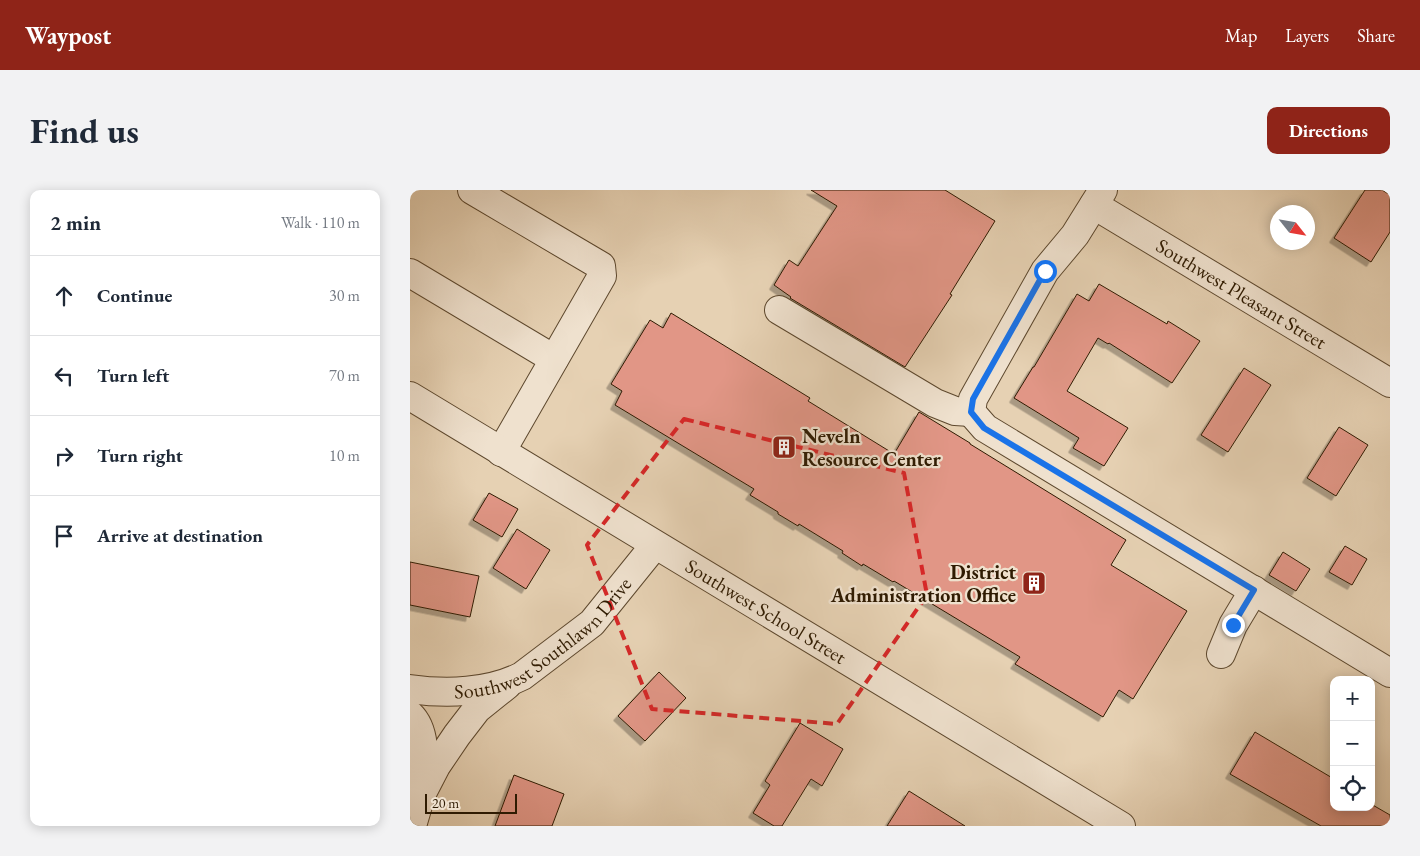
<!DOCTYPE html>
<meta charset="utf-8">
<style>
:root{--surface:#fff;--page:#f2f2f3;--text:#1f2937;--muted:#747a83;--line:#e0e1e3;--accent:#8f2418}
body{margin:0;font-family:"EB Garamond",serif;background:var(--page);color:var(--text)}
.controls{position:absolute;right:15px;bottom:15px;display:grid;overflow:hidden;border-radius:10px;box-shadow:0 2px 12px #0003}
.controls button{width:45px;height:45px;display:grid;place-items:center;padding:0;border:0;border-bottom:1px solid var(--line);background:var(--surface);color:var(--text);font:25px sans-serif}
.compass{position:absolute;left:860px;top:15px;width:45px;height:45px;border-radius:50%;background:var(--surface);box-shadow:0 2px 12px #0003;rotate:121deg}
.scale{position:absolute;left:15px;bottom:12px;width:92px;box-sizing:border-box;padding-left:5px;border:2px solid #2f1b02;border-top:0;font-size:14px;line-height:18px;white-space:nowrap;color:#2f1b02;-webkit-text-stroke:4px #efe1ce;paint-order:stroke}
.stop{position:absolute;width:15px;height:15px;margin:-11px;border:4px solid #1a73e8;border-radius:50%;background:#fff}
.stop.end{background:#1a73e8;border-color:#fff;box-shadow:0 1px 5px #0008}
.list{margin:0;padding:0;list-style:none}
h2{display:flex;justify-content:space-between;align-items:center;height:65px;margin:0;padding:0 20px;font-size:21px}
h2 small{font-size:16px;font-weight:400;color:var(--muted)}
.list li{display:grid;grid-template-columns:32px 1fr auto;gap:15px;align-items:center;box-sizing:border-box;height:80px;padding:0 20px;border-top:1px solid var(--line)}
.list b{display:block;font-size:19px;white-space:nowrap}
.list em{font-size:16px;font-style:normal;color:var(--muted)}
.icon{flex:none;width:28px;height:28px;fill:none;stroke:currentColor;stroke-width:2;stroke-linecap:round;stroke-linejoin:round}
.map{position:relative;flex:none;width:980px;height:636px;overflow:hidden;border-radius:10px}
header{display:flex;align-items:center;gap:30px;box-sizing:border-box;height:70px;padding:0 25px;background:var(--accent);color:#fff}
header strong{font-size:24px}
nav{display:flex;gap:28px;margin-inline-start:auto;font-size:18px}
.intro{display:flex;align-items:center;justify-content:space-between;box-sizing:border-box;height:120px;padding:0 30px}
h1{margin:0;font-size:35px}
.button{padding:12px 22px;border-radius:10px;background:var(--accent);color:#fff;font-size:18px;font-weight:700}
main{display:flex;gap:30px;padding:0 30px}
aside{flex:1;background:var(--surface);border-radius:10px;box-shadow:0 2px 12px #0003}
.map>svg:first-child{display:block}
.building{fill:#e19686;stroke:#2f1b02;filter:url(#shadow)}
.lines{fill:none;stroke-linecap:round;stroke-linejoin:round}
.minor-casing{stroke:#5d482e;stroke-width:30}
.minor{stroke:#efe1ce;stroke-width:28}
.route{stroke:#1a73e8;stroke-width:6}
.marked{fill:none;stroke:#d62828;stroke-width:4;stroke-dasharray:10 6;stroke-linejoin:round}
.labels{text-anchor:middle;dominant-baseline:central;stroke-width:4.5;stroke-linejoin:round;paint-order:stroke}
.street-label{font-size:20px;fill:#2f1b02;stroke:#efe1ce}
.poi-label{font-size:20px;font-weight:bold;fill:#2f1b02;stroke:#efe1ce;text-anchor:start}
</style>
<header>
<strong>Waypost</strong>
<nav><a>Map</a><a>Layers</a><a>Share</a></nav>
</header>
<div class="intro"><h1>Find us</h1><a class="button">Directions</a></div>
<main>
<aside>
<h2>2 min<small>Walk · 110 m</small></h2>
<ul class="list">
<li><svg class="icon" aria-label="ahead" viewBox="0 0 24 24"><path d="M12 20V5M6 11l6-6 6 6"/></svg><div><b>Continue</b></div><em>30 m</em></li>
<li><svg class="icon" aria-label="left" viewBox="0 0 24 24"><path d="M17 20v-9H6M10 6l-5 5 5 5"/></svg><div><b>Turn left</b></div><em>70 m</em></li>
<li><svg class="icon" aria-label="right" viewBox="0 0 24 24"><path d="M7 20v-9h11M14 6l5 5-5 5"/></svg><div><b>Turn right</b></div><em>10 m</em></li>
<li><svg class="icon" aria-label="arrive" viewBox="0 0 24 24"><path d="M6 21V4h12l-3 4 3 4H6"/></svg><div><b>Arrive at destination</b></div></li>
</ul>
</aside>
<div class="map">
<svg width="980" height="636" viewBox="0 0 980 636">
<defs>
<filter id="shadow"><feDropShadow dx="-4.5" dy="4.5" stdDeviation="0" flood-color="#0004"/></filter>
</defs>
<rect width="100%" height="100%" fill="#e6d1b3"/>
<filter id="stains"><feTurbulence type="fractalNoise" baseFrequency=".004" numOctaves="4"/><feColorMatrix values="0 0 0 0 .2 0 0 0 0 .09 0 0 0 0 .02 0 0 0 .5 -.17"/></filter>
<radialGradient id="worn" r=".72"><stop offset=".6" stop-color="#630" stop-opacity="0"/><stop offset="1" stop-color="#630" stop-opacity=".3"/></radialGradient>
<g class="building">
<path d="M401,0H535L585,31L540,104L542,105L495,177L380,108L381,107L364,95L379,70L388,76L427,16Z"/>
<path d="M955,0H972L980,5V42L961,72L924,48Z"/>
<path d="M689,94L757,134L758,131L790,151L762,193L699,153L698,154L688,148L657,201L718,238L694,276L663,258L669,248L604,208L623,177H624L667,104L679,111Z"/>
<path d="M261,123L400,208L398,211L484,264L509,222L560,253V254L716,350L701,375L777,421L723,509L709,500L693,527L605,474L610,467L484,391L483,392L453,374L452,376L432,363L433,361L389,334L388,336L368,324V322L340,305L344,299L205,215L212,201L201,194L240,130L253,138Z"/>
<path d="M834,178L861,195L818,262L791,245Z"/>
<path d="M929,237L958,255L926,306L897,288Z"/>
<path d="M79,303L108,319L92,347L63,330Z"/>
<path d="M107,339L140,360L116,399L83,378Z"/>
<path d="M935,356L957,369L942,395L919,382Z"/>
<path d="M873,362L900,379L886,401L859,385Z"/>
<path d="M0,372L69,386L60,427L0,415Z"/>
<path d="M249,482L276,508L235,551L208,526Z"/>
<path d="M390,533L433,559L412,596L401,589L372,636H364L343,623L360,595L355,591Z"/>
<path d="M845,542L924,589V617H961V614L980,625V636H911L820,584Z"/>
<path d="M104,585L154,604L142,636H85Z"/>
<path d="M499,601L555,636H477Z"/>
</g>
<g class="lines">
<g class="minor-casing">
<g id="minor">
<path d="M62,0L191,76L192,86L91,262"/>
<path d="M693,0L665,45L635,81L563,209L561,222L575,238L980,483"/>
<path id="s1" d="M684,15L980,193"/>
<path d="M0,83L144,169"/>
<path d="M369,120L525,213L545,221L561,222"/>
<path id="s2" d="M0,206L711,636"/>
<path d="M811,464L823,435L844,400"/>
<path id="s3" d="M0,499C36,504 79,503 112,486L182,433L245,355"/>
<path d="M0,525C18,542 13,576 12,599"/>
<path d="M2,636L11,605L26,576L47,545L67,519L97,495"/>
</g>
</g>
<use href="#minor" class="minor"/>
</g>
<g class="lines">
<path class="route" d="M635,81L563,209L561,222L574,238L844,400L823,435"/>
</g>
<path class="marked" d="M274,229L494,283L517,405L427,534L242,519L177,355Z"/>
<defs>
<g id="building-square" transform="scale(1.25)"><rect x="-9" y="-9" width="18" height="18" rx="4" fill="#8f2418" stroke="#efe1ce"/><path d="M-4-6H4V6H1V3H-1V6H-4ZM-2.5-4.3h1.7v1.8h-1.7ZM.8-4.3h1.7v1.8H.8ZM-2.5-1h1.7V.8h-1.7ZM.8-1h1.7V.8H.8Z" fill="#fff"/></g>
</defs>
<g fill-rule="evenodd">
<use href="#building-square" x="374" y="257"/>
<use href="#building-square" x="624" y="393"/>
</g>
<g class="labels">
<g class="street-label">
<text stroke="none"><textPath href="#s1" startOffset="172">Southwest Pleasant Street</textPath></text>
<text stroke="none"><textPath href="#s2" startOffset="416">Southwest School Street</textPath></text>
<text stroke="none"><textPath href="#s3" startOffset="151">Southwest Southlawn Drive</textPath></text>
</g>
<g class="poi-label">
<text x="392" y="246">Neveln<tspan x="392" dy="23">Resource Center</tspan></text>
<text x="606" y="382" text-anchor="end">District<tspan x="606" dy="23">Administration Office</tspan></text>
</g>
</g>
<rect width="100%" height="100%" filter="url(#stains)"/>
<rect width="100%" height="100%" fill="url(#worn)"/>
</svg>
<div class="controls">
<button>+</button>
<button>−</button>
<button><svg class="icon" aria-label="locate" viewBox="0 0 24 24"><circle cx="12" cy="12" r="6"/><path d="M12 2v4M12 18v4M2 12h4M18 12h4"/></svg></button>
</div>
<svg class="compass" viewBox="-18 -18 36 36"><path d="M0-13l5 13h-10z" fill="#e53935"/><path d="M0 13l5-13h-10z" fill="#747a83"/></svg>
<div class="scale">20 m</div>
<div class="stop" style="left:635px;top:81px"></div>
<div class="stop end" style="left:823px;top:435px"></div>
</div>
</main>
